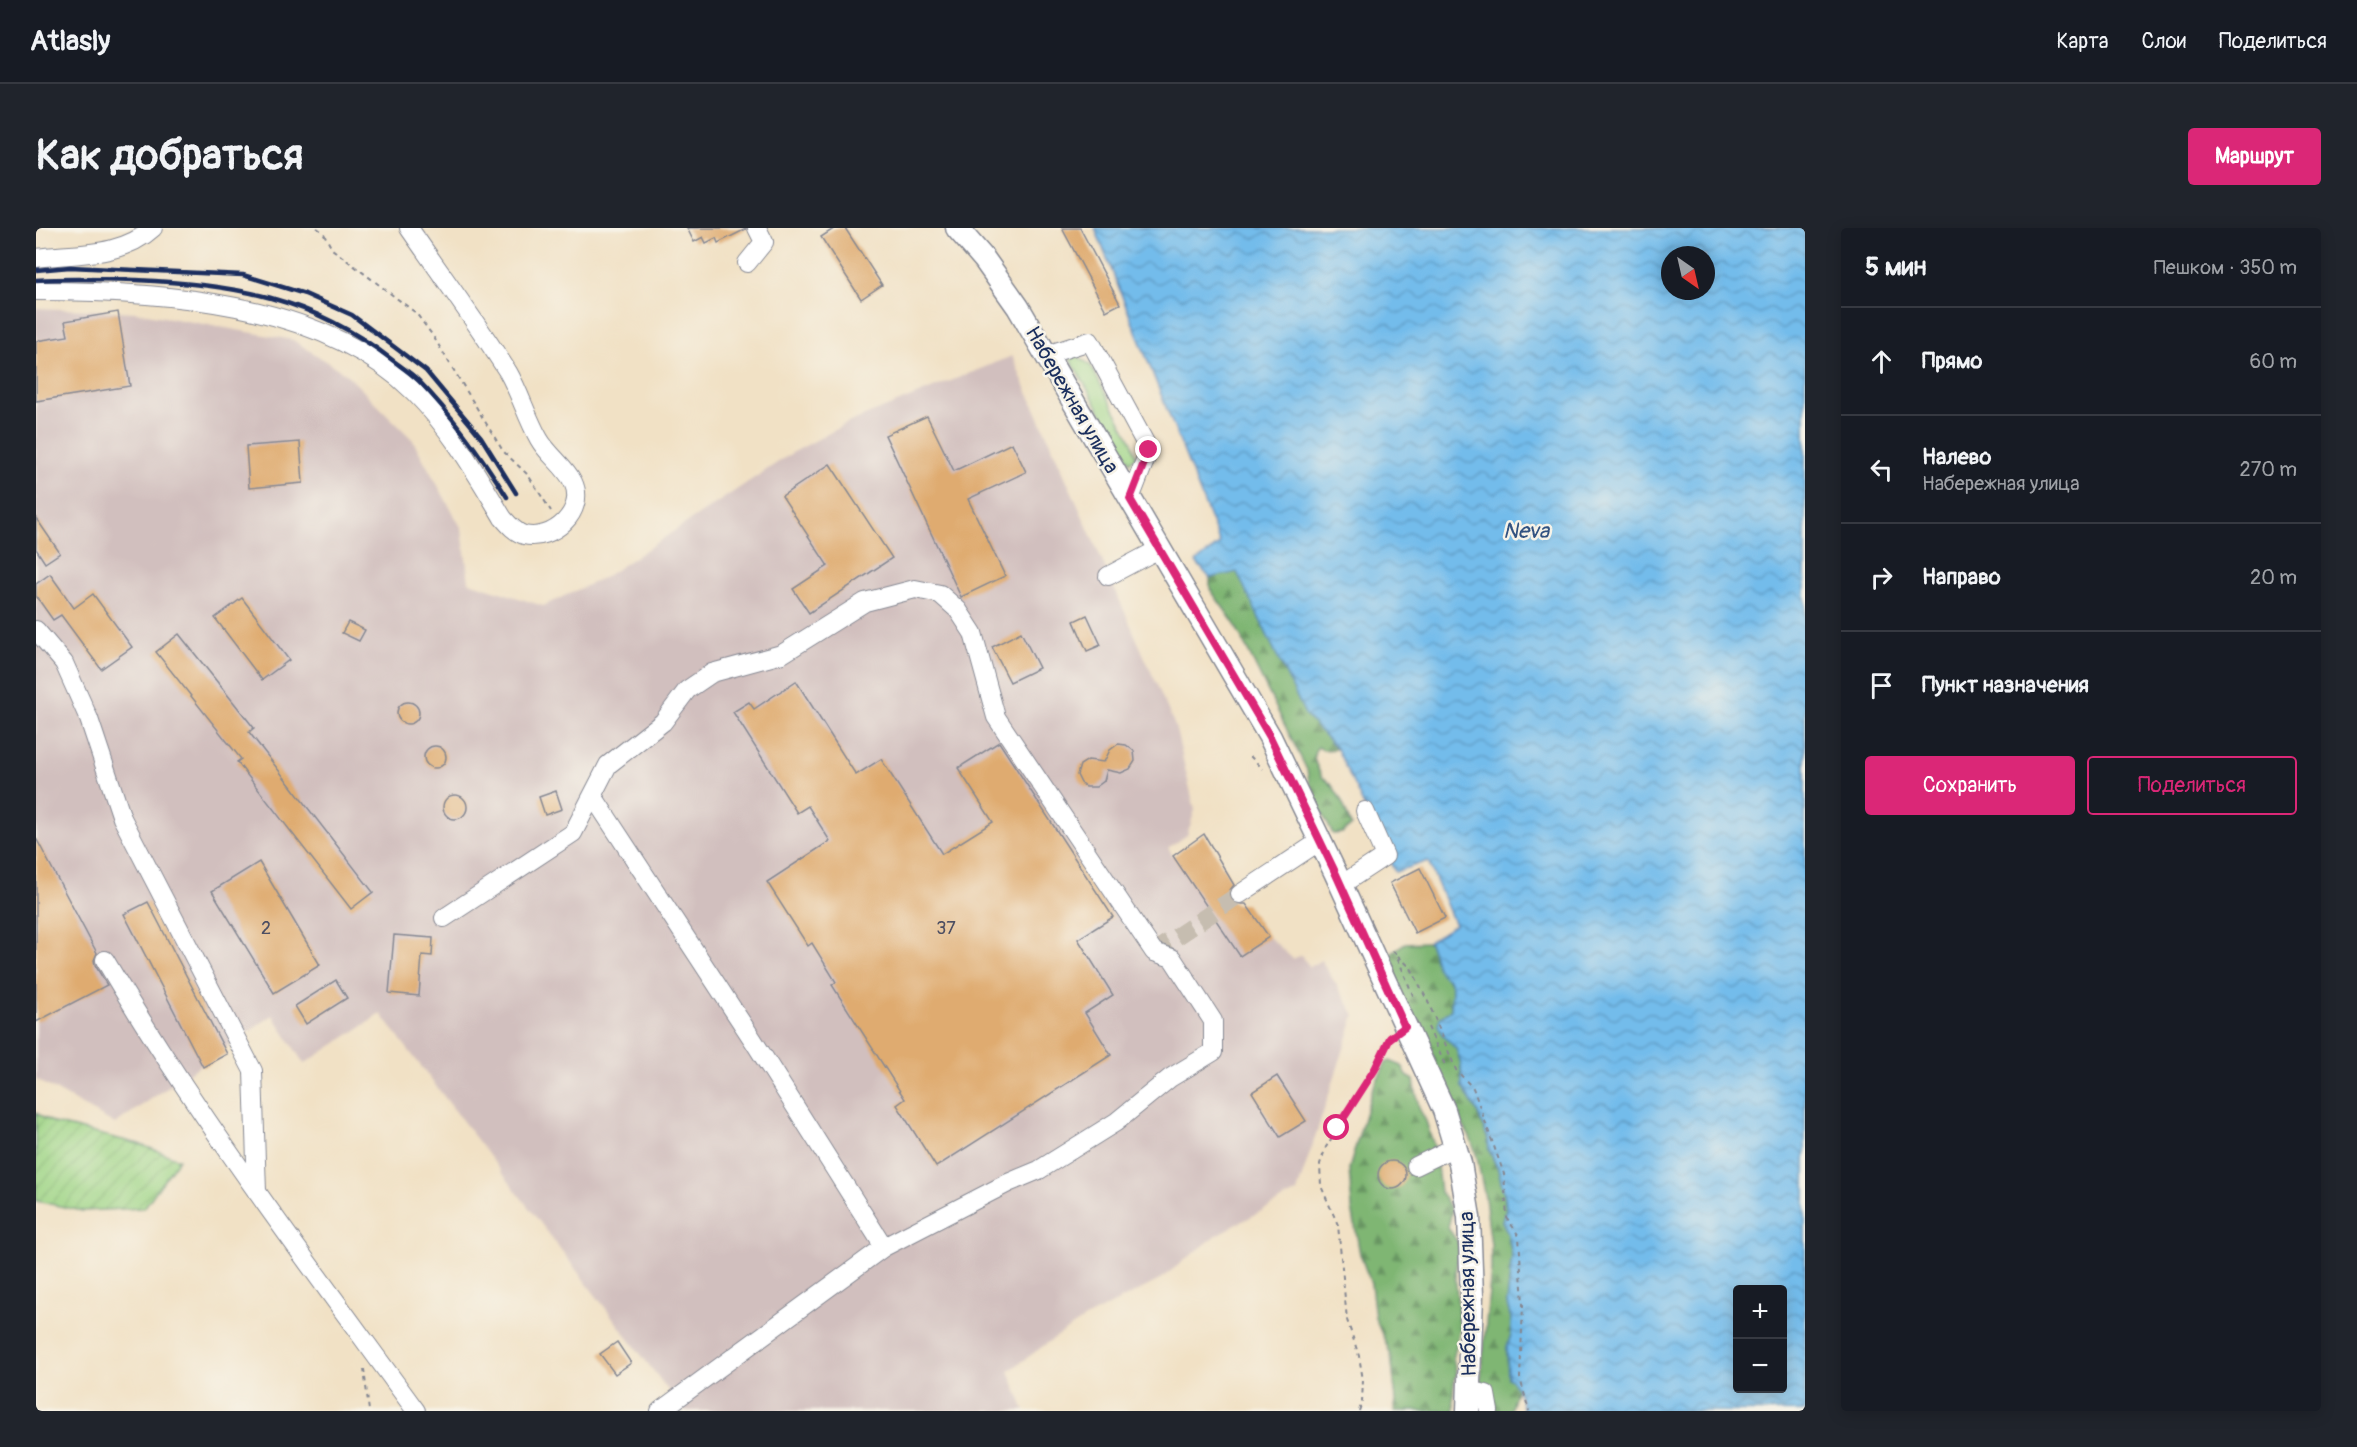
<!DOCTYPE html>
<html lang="ru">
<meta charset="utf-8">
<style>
:root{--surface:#171b24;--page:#20242c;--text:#f1f3f6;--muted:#9ea1a6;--line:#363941;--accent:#db2777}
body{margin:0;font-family:Pangolin,sans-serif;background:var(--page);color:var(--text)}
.controls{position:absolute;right:18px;bottom:18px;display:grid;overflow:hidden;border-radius:6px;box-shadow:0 3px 15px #0003}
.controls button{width:54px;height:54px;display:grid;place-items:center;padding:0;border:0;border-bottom:2px solid var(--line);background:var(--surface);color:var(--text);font:30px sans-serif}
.compass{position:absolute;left:1625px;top:18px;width:54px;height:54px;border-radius:50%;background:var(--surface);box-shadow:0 3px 15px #0003;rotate:146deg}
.stop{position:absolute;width:18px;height:18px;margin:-14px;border:4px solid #db2777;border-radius:50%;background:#fff}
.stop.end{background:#db2777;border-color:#fff;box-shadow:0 2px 6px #0008}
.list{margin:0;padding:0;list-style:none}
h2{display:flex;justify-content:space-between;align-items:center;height:78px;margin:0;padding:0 24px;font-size:26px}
h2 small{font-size:20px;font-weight:400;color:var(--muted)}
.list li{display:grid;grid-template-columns:39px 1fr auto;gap:18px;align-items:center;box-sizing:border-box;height:108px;padding:0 24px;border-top:2px solid var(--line)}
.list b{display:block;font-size:22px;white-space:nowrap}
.list p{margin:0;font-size:20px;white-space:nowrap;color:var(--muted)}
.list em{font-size:20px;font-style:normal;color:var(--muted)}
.actions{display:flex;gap:12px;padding:18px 24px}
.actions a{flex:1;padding:14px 0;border:2px solid var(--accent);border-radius:6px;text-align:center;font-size:21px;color:var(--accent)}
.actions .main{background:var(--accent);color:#fff}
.icon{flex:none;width:33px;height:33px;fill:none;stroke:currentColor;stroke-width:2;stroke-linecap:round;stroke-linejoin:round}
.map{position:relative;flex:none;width:1769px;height:1183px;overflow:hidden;border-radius:6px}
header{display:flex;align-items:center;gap:36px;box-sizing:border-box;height:84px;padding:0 30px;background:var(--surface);border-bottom:2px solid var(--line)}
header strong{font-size:28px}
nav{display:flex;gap:33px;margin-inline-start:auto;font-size:21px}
.intro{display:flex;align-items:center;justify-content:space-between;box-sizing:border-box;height:144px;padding:0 36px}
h1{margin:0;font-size:42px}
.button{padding:15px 27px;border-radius:6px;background:var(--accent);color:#fff;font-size:21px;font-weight:700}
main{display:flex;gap:36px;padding:0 36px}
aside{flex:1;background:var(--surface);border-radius:6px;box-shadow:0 3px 15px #0003}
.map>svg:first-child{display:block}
.industrial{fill:#d1bfbe}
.grass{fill:#9fd586;stroke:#5d8272;stroke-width:1.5}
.forest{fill:url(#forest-firs);stroke:#4d7268;stroke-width:1.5}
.garden{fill:url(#garden-furrows);stroke:#5d8272;stroke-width:1.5}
.water{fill:url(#water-waves);stroke:#4776a4;stroke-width:1.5;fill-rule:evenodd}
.building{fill:#dfab70}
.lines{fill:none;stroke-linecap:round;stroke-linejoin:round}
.minor-tunnel{stroke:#c6bdb0;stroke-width:18;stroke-dasharray:18 9;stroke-linecap:butt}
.minor-casing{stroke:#868892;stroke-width:20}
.major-casing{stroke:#868892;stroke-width:25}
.path{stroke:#868892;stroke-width:2;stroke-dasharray:4.5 4.5;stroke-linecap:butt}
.minor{stroke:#fff;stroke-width:18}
.major{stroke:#fff;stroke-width:22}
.rail{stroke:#1b2f5e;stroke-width:4.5}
.route{stroke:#db2777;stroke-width:8}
.labels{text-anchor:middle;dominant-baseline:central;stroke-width:5;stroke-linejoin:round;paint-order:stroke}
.number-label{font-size:18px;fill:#4c4e62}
.street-label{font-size:21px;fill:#1b2f5e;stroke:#f7f3e8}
.water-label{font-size:22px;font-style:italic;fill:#315281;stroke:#f7f3e8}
</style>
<header>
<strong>Atlasly</strong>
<nav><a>Карта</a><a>Слои</a><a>Поделиться</a></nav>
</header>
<div class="intro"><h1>Как добраться</h1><a class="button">Маршрут</a></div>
<main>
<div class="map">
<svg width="1769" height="1183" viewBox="0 0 1769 1183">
<defs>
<pattern id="forest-firs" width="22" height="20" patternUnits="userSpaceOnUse" patternTransform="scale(1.5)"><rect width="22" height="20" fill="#7fb673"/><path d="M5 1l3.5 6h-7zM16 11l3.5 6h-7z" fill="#679462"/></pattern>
<pattern id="garden-furrows" width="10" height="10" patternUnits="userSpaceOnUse" patternTransform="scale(1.5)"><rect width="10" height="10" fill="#9fd586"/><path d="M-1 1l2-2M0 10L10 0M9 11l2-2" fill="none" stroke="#88b776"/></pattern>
<pattern id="water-waves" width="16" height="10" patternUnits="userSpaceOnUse" patternTransform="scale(1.5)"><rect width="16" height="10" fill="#73bceb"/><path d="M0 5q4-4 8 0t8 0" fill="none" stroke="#5e99c2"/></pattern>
</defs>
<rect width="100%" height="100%" fill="#f7f3e8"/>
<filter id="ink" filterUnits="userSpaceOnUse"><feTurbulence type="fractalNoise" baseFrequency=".0167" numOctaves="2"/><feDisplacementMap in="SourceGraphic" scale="12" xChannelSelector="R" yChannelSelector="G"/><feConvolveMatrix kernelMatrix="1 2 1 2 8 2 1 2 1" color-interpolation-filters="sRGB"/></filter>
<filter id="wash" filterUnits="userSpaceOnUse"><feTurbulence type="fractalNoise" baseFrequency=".008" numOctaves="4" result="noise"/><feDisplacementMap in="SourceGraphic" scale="24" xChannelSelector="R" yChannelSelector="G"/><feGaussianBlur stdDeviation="1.35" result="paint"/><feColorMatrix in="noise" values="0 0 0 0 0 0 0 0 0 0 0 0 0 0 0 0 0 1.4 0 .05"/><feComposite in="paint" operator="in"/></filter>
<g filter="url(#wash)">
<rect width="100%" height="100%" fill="#f1e1c5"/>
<path class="industrial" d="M0,80L100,84L257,112L310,146L376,211L426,301L433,354L507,378L569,349L756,225L814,194L976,128L1139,498L1159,582L1151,607L1132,620L1204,728L1233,709L1257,731L1265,727L1274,739L1285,732L1319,787L1261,964L1181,1007L1122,1053L1051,1089L1017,1111L973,1143L989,1183H648L345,786L268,836L237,787L79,896L0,851Z"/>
<path class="grass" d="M1041,128L1054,137L1096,214L1100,229L1094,234L1034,131Z"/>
<g class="forest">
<path d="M1201,343L1248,442L1301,521L1287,522L1282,519C1273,527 1282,540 1286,549C1301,557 1310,582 1315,598L1306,605L1297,606L1275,564L1271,542L1198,395L1174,361V350Z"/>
<path d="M1392,714L1416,759L1415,782L1404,790L1421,822L1425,837L1426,859L1441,883L1452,911L1453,922L1462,941L1469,971L1470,982L1466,993L1472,1006L1476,1027L1471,1076L1475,1090V1107L1471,1119L1472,1150L1478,1153L1481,1160L1474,1183H1442L1455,1041V1017L1449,970L1441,929L1434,909L1424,892L1417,868L1410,860L1393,816L1380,802L1359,755L1358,738L1351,732L1352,727L1369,715Z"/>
<path d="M1354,833L1366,838L1371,848L1378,852L1383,880L1390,893L1399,921L1404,964L1416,982L1412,1000L1422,1014L1424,1021L1419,1044L1424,1102L1417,1131L1421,1146C1416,1156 1417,1172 1419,1183H1358L1360,1173L1355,1127L1339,1090L1335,1056L1324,1026L1316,980L1313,941L1336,862L1350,835Z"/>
</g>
<path class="garden" d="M0,885L18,895L103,916L143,931L108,980L46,983L0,973Z"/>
<path class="water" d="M1059,0H1769V1183H1487C1484,1171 1483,1156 1472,1150L1471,1119L1475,1107V1090L1471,1076L1476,1027L1472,1006L1466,993L1470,982L1469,970L1462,941L1453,922L1452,911L1441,883L1426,859L1425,837L1421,822L1406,806L1402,797L1404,790L1415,782L1416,759L1413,751C1396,744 1401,726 1392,714L1419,697L1392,633L1359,644L1301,521L1270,488L1201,344L1174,350L1160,334L1184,315ZM1634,27H1670V63H1634ZM1702,1062H1746V1160H1702Z"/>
<g id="blocks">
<g class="building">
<path d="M651,0H710V1L682,15L680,10L670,15L667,9L658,14Z"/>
<path d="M799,0H809L846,57L825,71L785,9Z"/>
<path d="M1026,0H1044L1084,76L1070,83Z"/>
<path d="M82,84L94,158L0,173V113L32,108L29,93Z"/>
<path d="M891,188L918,243L976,215L990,244L932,271L969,348L925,369L849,207Z"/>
<path d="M264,214L267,255L213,260L210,218Z"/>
<path d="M794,236L856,330L773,385L757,361L792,338L746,268Z"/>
<path d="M0,290L24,325L9,335L0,321Z"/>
<path d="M14,346L38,380L57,366L96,419L65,441L25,387L17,392L0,368V356Z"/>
<path d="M206,370L253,432L226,452L179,390Z"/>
<path d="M1051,387L1065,417L1051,423L1038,393Z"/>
<path d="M312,394L329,402L323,413L306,405Z"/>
<path d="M985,404L1003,440L974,454L956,419Z"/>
<path d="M143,406L218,500L213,504L337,664L315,681L201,534L205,531L120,424Z"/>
<path d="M760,453L820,547L845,531L906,626L957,594L922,540L963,514L1077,689L1042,711L1077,767L1049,785L1075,827L900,939L861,877L869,871L796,757L800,754L776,715L772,718L731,654L794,613L772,578L761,585L697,484L713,474L718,481Z"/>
<circle cx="372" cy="485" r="11"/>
<path d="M1082,516L1090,517L1098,523L1099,533L1094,541L1085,545L1071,542L1068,553L1060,559H1050L1045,555L1041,547L1044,537L1052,532L1068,534L1074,522Z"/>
<circle cx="399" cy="529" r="11"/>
<path d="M520,563L526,581L509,587L503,569Z"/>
<circle cx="419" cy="579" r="12"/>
<path d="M1168,606L1198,657L1194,662V672L1200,676H1210L1233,709L1204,728L1137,628Z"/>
<path d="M0,610L61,725L58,732L59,737L71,757L0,794Z"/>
<path d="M223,634L284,737L238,765L176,663Z"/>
<path d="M1384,640L1409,690L1379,705L1354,655Z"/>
<path d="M112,674L191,826L167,839L88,686Z"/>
<path d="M358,707L397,710L396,728L386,727L383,768L353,765Z"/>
<path d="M300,752L311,770L270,796L259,778Z"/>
<path d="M1241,848L1270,893L1244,909L1216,864Z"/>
<circle cx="1356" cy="947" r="14"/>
<path d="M581,1114L595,1135L579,1146L564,1126Z"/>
</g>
</g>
</g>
<g filter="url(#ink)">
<use href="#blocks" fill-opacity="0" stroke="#868892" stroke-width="1.5"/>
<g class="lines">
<path class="minor-tunnel" d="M1118,724L1204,666"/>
<g class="minor-casing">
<g id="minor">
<path d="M0,30C40,25 86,29 117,0"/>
<path d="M711,35L728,14L721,0"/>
<path d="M0,63C123,63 285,72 378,164C415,201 440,245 467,290C473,297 479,304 488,307C516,314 551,283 537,254C529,238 512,227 503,211C491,190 484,165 472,144C441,95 406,48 373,0"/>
<path d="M1010,127L1054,113L1113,222L1094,271"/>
<path d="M1072,348L1123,321"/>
<path d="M0,402L28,435L53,491L86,590L217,843L221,964"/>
<path d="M557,568L717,812L848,1019"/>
<path d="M1305,657L1349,628L1329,583"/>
<path d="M1204,666L1284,613"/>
<path d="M408,690L537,605L572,537L627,494L651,462L676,445L746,426L829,374L879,361L904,366L922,382L937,405L960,489L1118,724L1136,730L1177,793V824L1134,850L1080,894L1003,942L972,955L848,1019L624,1183"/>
<path d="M69,732C162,890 273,1036 380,1183"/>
<path d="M1380,938L1419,919"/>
<path d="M1433,1162L1450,1166L1453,1183"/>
</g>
</g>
<g class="major-casing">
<path id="major" d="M921,0L948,31L982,79L1234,509L1299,644L1408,882L1424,935L1433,989L1436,1067L1432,1183"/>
</g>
<g class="path">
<path d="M281,0L287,4L296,21L380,85L397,108L467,223L492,247L515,283"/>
<path d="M1214,528L1227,541"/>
<path d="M1357,723L1360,726L1379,772"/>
<path d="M1362,728L1375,740L1393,776L1420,842L1437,860L1468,946L1471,990L1483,1008L1487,1077L1484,1150L1493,1183"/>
<path d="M1392,799L1409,837"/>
<path d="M328,1141L333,1183"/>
<path d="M1323,1183L1326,1174L1327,1152L1323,1128L1311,1092L1302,997L1285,958L1284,936L1290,919L1339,841L1354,809"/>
</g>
<use href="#minor" class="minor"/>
<use href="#major" class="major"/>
<g class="rail">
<path d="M0,42L34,39L207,47L269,66L316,87L390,143L445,209L480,265"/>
<path d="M0,52C33,50 66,51 100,52C198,56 275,69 355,131C364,138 375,145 383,153C418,189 445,227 471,269"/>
</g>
</g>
</g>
<g class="lines" filter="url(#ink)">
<path class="route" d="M1113,222L1094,271L1234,509L1299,644L1369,799L1354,810L1339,841L1301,900"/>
</g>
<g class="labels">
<g class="number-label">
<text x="230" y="700">2</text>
<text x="910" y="700">37</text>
</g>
<g class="street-label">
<text transform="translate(1036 172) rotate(60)">Набережная улица</text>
<text transform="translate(1432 1066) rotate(-91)">Набережная улица</text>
</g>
<g class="water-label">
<text x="1490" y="303">Neva</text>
</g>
</g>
</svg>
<div class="controls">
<button>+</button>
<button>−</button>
</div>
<svg class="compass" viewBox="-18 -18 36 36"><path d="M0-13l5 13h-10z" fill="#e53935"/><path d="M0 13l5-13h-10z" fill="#9ea1a6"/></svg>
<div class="stop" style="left:1301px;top:900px"></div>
<div class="stop end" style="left:1113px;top:222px"></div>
</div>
<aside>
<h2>5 мин<small>Пешком · 350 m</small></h2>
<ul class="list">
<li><svg class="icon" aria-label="ahead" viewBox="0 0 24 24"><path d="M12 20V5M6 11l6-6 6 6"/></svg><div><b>Прямо</b></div><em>60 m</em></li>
<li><svg class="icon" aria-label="left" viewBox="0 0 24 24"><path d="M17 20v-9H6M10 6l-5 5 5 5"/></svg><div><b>Налево</b><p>Набережная улица</p></div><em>270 m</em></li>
<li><svg class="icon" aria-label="right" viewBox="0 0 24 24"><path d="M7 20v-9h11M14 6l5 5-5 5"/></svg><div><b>Направо</b></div><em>20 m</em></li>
<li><svg class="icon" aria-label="arrive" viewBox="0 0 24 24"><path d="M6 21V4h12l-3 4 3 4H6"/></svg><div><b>Пункт назначения</b></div></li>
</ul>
<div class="actions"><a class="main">Сохранить</a><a>Поделиться</a></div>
</aside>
</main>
